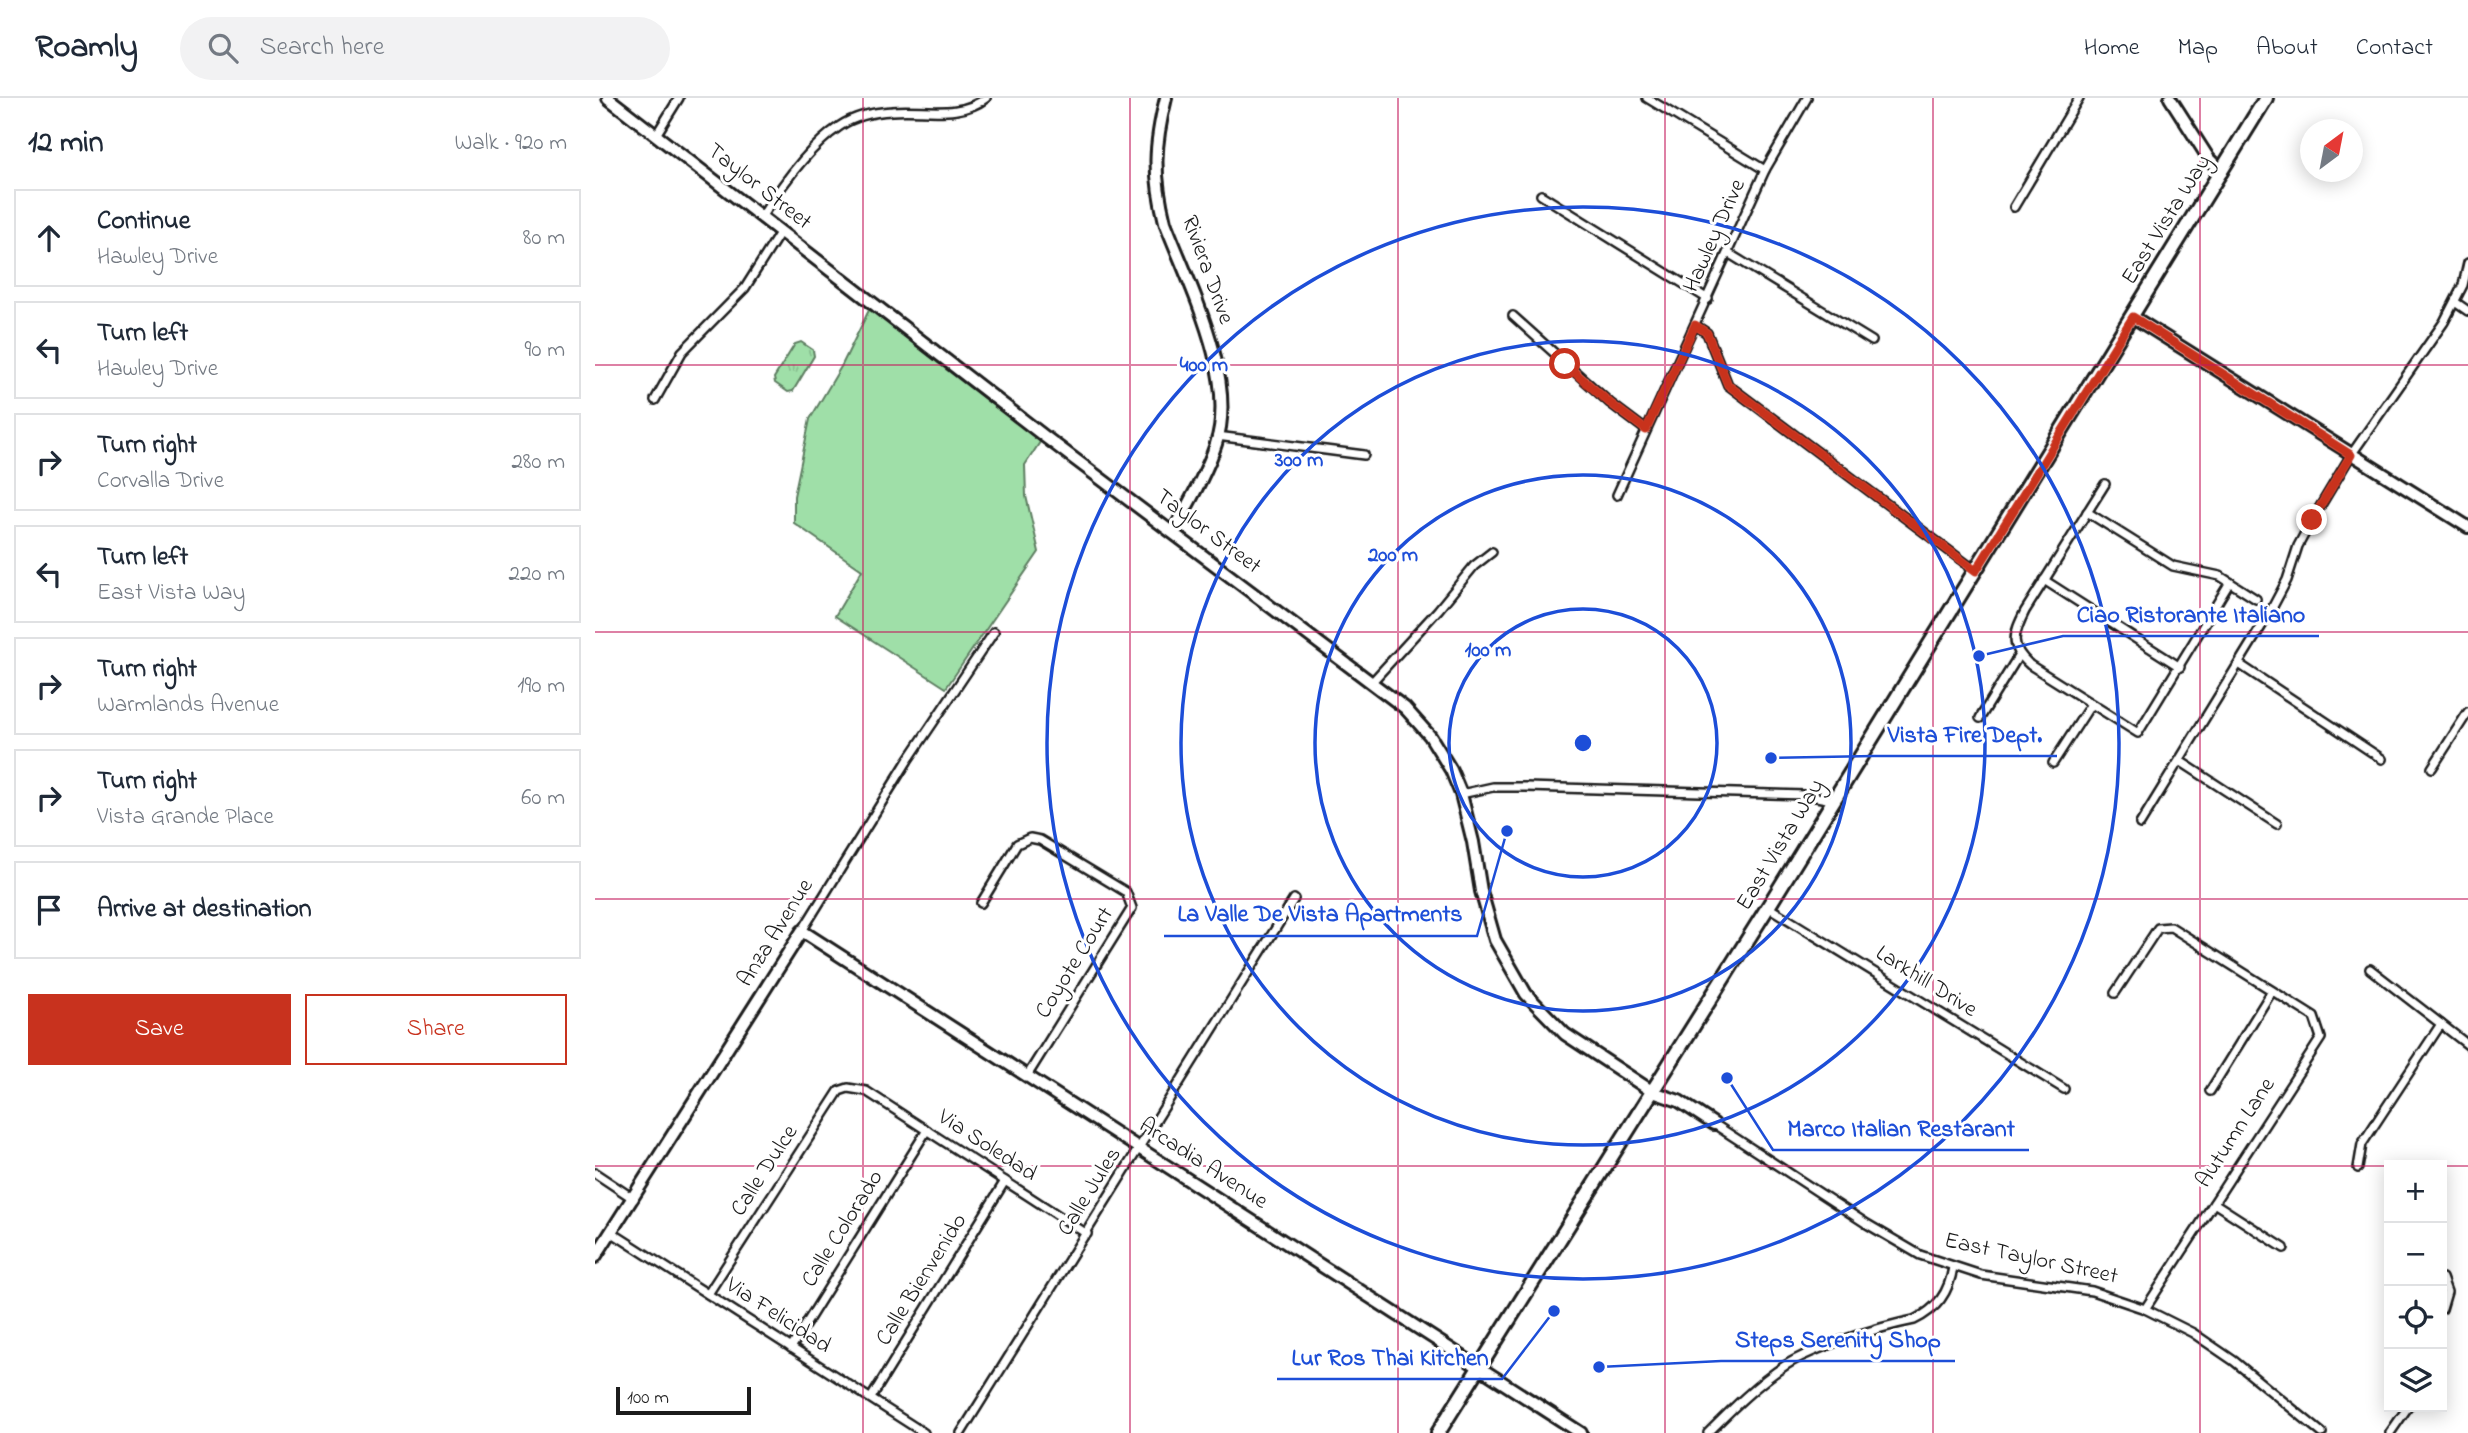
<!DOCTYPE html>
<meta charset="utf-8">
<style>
:root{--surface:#fff;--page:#f2f2f3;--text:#1f2937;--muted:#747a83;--line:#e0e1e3;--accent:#c8321e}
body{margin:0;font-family:"Indie Flower",sans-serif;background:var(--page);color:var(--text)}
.controls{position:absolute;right:21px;bottom:21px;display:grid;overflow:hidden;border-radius:0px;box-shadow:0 4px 18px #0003}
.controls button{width:63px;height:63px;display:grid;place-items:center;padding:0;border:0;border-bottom:2px solid var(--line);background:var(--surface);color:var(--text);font:35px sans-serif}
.compass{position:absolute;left:1705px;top:21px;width:63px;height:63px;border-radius:50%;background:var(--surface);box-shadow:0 4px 18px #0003;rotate:32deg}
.scale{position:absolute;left:21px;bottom:18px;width:135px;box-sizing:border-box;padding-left:7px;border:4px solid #1c1c1c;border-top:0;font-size:19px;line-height:24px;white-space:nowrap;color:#1c1c1c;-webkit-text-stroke:5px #fff;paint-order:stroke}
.stop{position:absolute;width:21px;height:21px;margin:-16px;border:5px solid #c8321e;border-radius:50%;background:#fff}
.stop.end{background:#c8321e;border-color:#fff;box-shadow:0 2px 7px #0008}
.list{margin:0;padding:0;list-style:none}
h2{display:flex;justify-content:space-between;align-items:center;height:91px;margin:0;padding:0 28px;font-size:30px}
h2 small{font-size:23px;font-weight:400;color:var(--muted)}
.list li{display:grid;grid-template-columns:46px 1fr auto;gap:21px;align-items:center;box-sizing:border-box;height:98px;margin:0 14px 14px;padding:0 14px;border:2px solid var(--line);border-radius:0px}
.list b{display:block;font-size:26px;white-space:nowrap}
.list p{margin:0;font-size:23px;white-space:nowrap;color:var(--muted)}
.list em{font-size:23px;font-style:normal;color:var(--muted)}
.actions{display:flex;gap:14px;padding:21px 28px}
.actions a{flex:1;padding:16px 0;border:2px solid var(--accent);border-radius:0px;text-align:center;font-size:24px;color:var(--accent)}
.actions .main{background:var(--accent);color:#fff}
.icon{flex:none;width:38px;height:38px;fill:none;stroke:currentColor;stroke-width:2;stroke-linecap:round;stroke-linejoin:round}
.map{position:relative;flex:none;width:1873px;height:1335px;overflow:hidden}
header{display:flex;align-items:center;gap:42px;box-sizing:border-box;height:98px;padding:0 35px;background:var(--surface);border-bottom:2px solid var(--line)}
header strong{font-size:33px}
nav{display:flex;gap:38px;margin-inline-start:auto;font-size:24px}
.search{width:490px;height:63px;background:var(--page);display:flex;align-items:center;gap:18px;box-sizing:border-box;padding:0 24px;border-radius:38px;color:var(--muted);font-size:26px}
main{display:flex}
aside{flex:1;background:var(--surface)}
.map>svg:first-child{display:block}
.park{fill:url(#park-tufts);stroke:#5e7e62;stroke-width:2}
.garden{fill:#9fdfa8;stroke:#5e7e62;stroke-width:2}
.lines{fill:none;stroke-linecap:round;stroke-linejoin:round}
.street-casing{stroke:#1c1c1c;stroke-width:12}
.secondary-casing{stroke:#1c1c1c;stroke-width:16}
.primary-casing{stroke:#1c1c1c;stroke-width:18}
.street{stroke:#fff;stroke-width:7}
.secondary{stroke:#fff;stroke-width:10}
.primary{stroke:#fff;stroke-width:12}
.route{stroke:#c8321e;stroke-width:9}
.grid{fill:none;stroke:#c2185b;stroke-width:2;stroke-opacity:0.55}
.ring{fill:none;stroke:#1d4ed8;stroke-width:3.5}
.labels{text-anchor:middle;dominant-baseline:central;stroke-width:6;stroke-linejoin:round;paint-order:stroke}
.street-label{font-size:23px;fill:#1c1c1c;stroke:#fff}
.centre{fill:#1d4ed8;stroke:#fff;stroke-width:3.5}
.ring-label{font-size:21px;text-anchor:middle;font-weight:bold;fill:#1d4ed8;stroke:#fff;stroke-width:6;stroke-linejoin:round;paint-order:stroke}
.leader{fill:none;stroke:#1d4ed8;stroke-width:2.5}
.callout-dot{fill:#1d4ed8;stroke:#fff;stroke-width:2.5}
.callout-label{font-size:24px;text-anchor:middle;font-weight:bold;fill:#1d4ed8;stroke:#fff;stroke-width:6;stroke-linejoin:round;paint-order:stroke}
</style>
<header>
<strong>Roamly</strong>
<div class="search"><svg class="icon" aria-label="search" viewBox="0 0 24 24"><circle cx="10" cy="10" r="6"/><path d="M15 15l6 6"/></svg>Search here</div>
<nav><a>Home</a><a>Map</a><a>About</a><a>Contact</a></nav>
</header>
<main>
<aside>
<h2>12 min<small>Walk · 920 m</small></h2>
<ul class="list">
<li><svg class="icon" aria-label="ahead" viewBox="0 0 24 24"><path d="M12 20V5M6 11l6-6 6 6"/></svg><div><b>Continue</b><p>Hawley Drive</p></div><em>80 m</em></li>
<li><svg class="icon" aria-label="left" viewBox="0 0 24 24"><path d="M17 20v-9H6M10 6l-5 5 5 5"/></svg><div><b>Turn left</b><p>Hawley Drive</p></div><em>90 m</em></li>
<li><svg class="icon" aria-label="right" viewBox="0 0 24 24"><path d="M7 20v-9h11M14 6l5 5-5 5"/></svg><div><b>Turn right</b><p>Corvalla Drive</p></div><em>280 m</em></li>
<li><svg class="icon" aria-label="left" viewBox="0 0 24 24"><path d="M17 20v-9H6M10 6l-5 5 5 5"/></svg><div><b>Turn left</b><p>East Vista Way</p></div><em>220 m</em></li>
<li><svg class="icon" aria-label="right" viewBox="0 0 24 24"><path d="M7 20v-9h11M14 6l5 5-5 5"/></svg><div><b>Turn right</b><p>Warmlands Avenue</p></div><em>190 m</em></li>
<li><svg class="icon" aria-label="right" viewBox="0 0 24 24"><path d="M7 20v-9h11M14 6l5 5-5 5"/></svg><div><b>Turn right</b><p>Vista Grande Place</p></div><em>60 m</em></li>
<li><svg class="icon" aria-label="arrive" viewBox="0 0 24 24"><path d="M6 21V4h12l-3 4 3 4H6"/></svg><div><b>Arrive at destination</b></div></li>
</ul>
<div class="actions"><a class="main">Save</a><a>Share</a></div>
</aside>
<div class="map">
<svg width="1873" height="1335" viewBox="0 0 1873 1335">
<defs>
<pattern id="park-tufts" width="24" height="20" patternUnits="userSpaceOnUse" patternTransform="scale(1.75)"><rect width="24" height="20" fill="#9fdfa8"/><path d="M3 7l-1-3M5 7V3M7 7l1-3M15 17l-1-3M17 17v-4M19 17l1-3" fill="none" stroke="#88bf90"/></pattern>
</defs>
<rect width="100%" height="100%" fill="#fff"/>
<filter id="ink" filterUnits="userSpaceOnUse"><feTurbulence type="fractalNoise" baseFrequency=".0143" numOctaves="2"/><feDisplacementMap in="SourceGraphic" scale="14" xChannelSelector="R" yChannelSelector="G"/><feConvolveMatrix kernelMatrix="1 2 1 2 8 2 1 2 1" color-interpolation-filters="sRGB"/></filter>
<g filter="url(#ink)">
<path class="park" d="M206,244L218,252L219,258L198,293L193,294L180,285L179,280L200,246Z"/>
<path class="garden" d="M277,206L449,338L430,367L431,398L444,454L351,590L240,518L267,472L199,425V398L215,321L247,267Z"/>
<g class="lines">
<g class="street-casing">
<g id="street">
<path d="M1052,0L1170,72"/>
<path d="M61,37L84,0"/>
<path d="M946,97L1113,201"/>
<path d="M1419,109L1484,0"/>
<path d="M167,118C186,88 215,48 245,28C260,18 279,14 297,13C328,10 364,21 391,0"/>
<path d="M1133,155L1277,243"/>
<path d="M1860,204L1873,213"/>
<path d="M918,218L1015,305L1051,332"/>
<path d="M1100,227L1112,235L1133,287L1381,473"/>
<path d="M60,302L87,254L150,190L186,133"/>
<path d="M622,338L769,357"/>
<path d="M1510,386L1430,513C1418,537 1414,548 1435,567L1543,635L1635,484"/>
<path d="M1022,397L1170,72L1212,0"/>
<path d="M1492,414L1578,468L1625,478L1661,501"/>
<path d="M1449,482L1585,569"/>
<path d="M1644,566L1787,661"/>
<path d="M776,585L843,512L879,468L897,454"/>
<path d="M1385,620L1424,557"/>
<path d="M1585,663L1682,726"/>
<path d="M1458,665L1496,606"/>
<path d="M1837,670L1873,614"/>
<path d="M866,696L898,689H931L1210,697L1238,702"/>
<path d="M1545,726L1674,516L1692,482L1703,448L1717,422L1756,357L1849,224L1868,187L1873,165"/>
<path d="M386,805L422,746L435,740L445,742L531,794L537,810L432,978"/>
<path d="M1173,809L1469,991"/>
<path d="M207,833L313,662L399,534"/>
<path d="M1775,871L1873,947"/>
<path d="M1520,895L1563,830L1576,829L1719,919L1726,940L1550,1211"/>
<path d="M1615,993L1677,893"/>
<path d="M1119,1026L1272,1126L1325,1157L1386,1177L1497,1193L1550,1211L1598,1235L1639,1263L1727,1335"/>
<path d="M1763,1070L1767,1046L1846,926"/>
<path d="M0,1075L39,1101"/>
<path d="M1619,1105L1689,1150"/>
<path d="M16,1134L329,1335"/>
<path d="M1847,1180L1852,1194L1847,1211"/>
<path d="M113,1196L244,993L253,990L271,993L492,1136"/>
<path d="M196,1250L332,1032"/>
<path d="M276,1300L410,1083"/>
<path d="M366,1335L699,801"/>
<path d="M1113,1335C1137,1311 1162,1286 1191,1267C1219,1249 1284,1229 1319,1222C1342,1211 1354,1195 1358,1169"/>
<path d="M1795,1335L1813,1309"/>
</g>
</g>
<g class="secondary-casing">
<g id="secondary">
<path d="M13,0L449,338L810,610L835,638L856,672L866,696L878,744L886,793L900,842L931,896L970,936L1058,994L1084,1003L1119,1026"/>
<path d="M571,0C559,48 558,76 570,124C594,187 643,280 621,346C611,376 593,406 578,434"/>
<path d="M1575,0L1614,61L1627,74"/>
<path d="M1538,219L1873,429"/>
<path d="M0,1159L207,833L986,1335"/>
</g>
</g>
<g class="primary-casing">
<path id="primary" d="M843,1335L1173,809L1671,0"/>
</g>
<use href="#street" class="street"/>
<use href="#secondary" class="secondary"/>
<use href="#primary" class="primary"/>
</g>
</g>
<g class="lines" filter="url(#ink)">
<path class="route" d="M970,266L1015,305L1051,332L1100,227L1112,235L1133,287L1381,473L1538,219L1756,357L1717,422"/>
</g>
<path class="grid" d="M268,0V1335M535,0V1335M803,0V1335M1070,0V1335M1338,0V1335M1605,0V1335M0,267H1873M0,534H1873M0,801H1873M0,1068H1794M1847,1068H1873"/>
<g class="ring">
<circle cx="988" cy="645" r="134"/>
<circle cx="988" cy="645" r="268"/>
<circle cx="988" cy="645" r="402"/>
<circle cx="988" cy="645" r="536"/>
</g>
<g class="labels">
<g class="street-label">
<text transform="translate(164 89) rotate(38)">Taylor Street</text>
<text transform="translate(1572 122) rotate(-58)">East Vista Way</text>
<text transform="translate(1120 138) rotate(-66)">Hawley Drive</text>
<text transform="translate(612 172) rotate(70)">Riviera Drive</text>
<text transform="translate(613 434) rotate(37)">Taylor Street</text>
<text transform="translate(1186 747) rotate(-59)">East Vista Way</text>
<text transform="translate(181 835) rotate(-58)">Anza Avenue</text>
<text transform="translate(480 865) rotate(-58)">Coyote Court</text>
<text transform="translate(1331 884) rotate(32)">Larkhill Drive</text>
<text transform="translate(1641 1035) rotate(-57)">Autumn Lane</text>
<text transform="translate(392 1048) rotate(33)">Via Soledad</text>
<text transform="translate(608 1066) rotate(33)">Arcadia Avenue</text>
<text transform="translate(170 1073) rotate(-57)">Calle Dulce</text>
<text transform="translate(495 1094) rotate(-58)">Calle Jules</text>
<text transform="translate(248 1131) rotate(-58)">Calle Colorado</text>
<text transform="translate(1436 1161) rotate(12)">East Taylor Street</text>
<text transform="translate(327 1182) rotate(-58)">Calle Bienvenido</text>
<text transform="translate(183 1218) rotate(33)">Via Felicidad</text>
</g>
</g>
<circle cx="988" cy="645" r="10" class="centre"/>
<g class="ring-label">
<text x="609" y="273">400 m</text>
<text x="704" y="368">300 m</text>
<text x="798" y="463">200 m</text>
<text x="893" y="558">100 m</text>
</g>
<path class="leader" d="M1384 558L1468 538H1724M1176 660L1279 658H1462M912 733L882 838H569M1132 980L1178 1052H1434M1004 1269L1126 1263H1360M959 1213L907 1281H682"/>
<g class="callout-dot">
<circle cx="1384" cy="558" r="7"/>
<circle cx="1176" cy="660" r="7"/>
<circle cx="912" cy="733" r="7"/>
<circle cx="1132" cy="980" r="7"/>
<circle cx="1004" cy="1269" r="7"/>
<circle cx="959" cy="1213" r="7"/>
</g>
<g class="callout-label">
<text x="1596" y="524">Ciao Ristorante Italiano</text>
<text x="1370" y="644">Vista Fire Dept.</text>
<text x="725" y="823">La Valle De Vista Apartments</text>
<text x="1306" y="1038">Marco Italian Restarant</text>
<text x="1243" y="1249">Steps Serenity Shop</text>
<text x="795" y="1267">Lur Ros Thai Kitchen</text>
</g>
</svg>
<div class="controls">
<button>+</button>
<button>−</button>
<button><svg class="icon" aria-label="locate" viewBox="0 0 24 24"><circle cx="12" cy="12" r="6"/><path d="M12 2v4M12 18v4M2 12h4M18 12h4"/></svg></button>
<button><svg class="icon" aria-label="layers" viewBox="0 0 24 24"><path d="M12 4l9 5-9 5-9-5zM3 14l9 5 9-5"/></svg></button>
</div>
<svg class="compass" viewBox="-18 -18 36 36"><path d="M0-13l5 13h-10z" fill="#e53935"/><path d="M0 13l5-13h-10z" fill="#747a83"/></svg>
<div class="scale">100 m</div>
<div class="stop" style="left:970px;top:266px"></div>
<div class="stop end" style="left:1717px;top:422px"></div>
</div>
</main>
